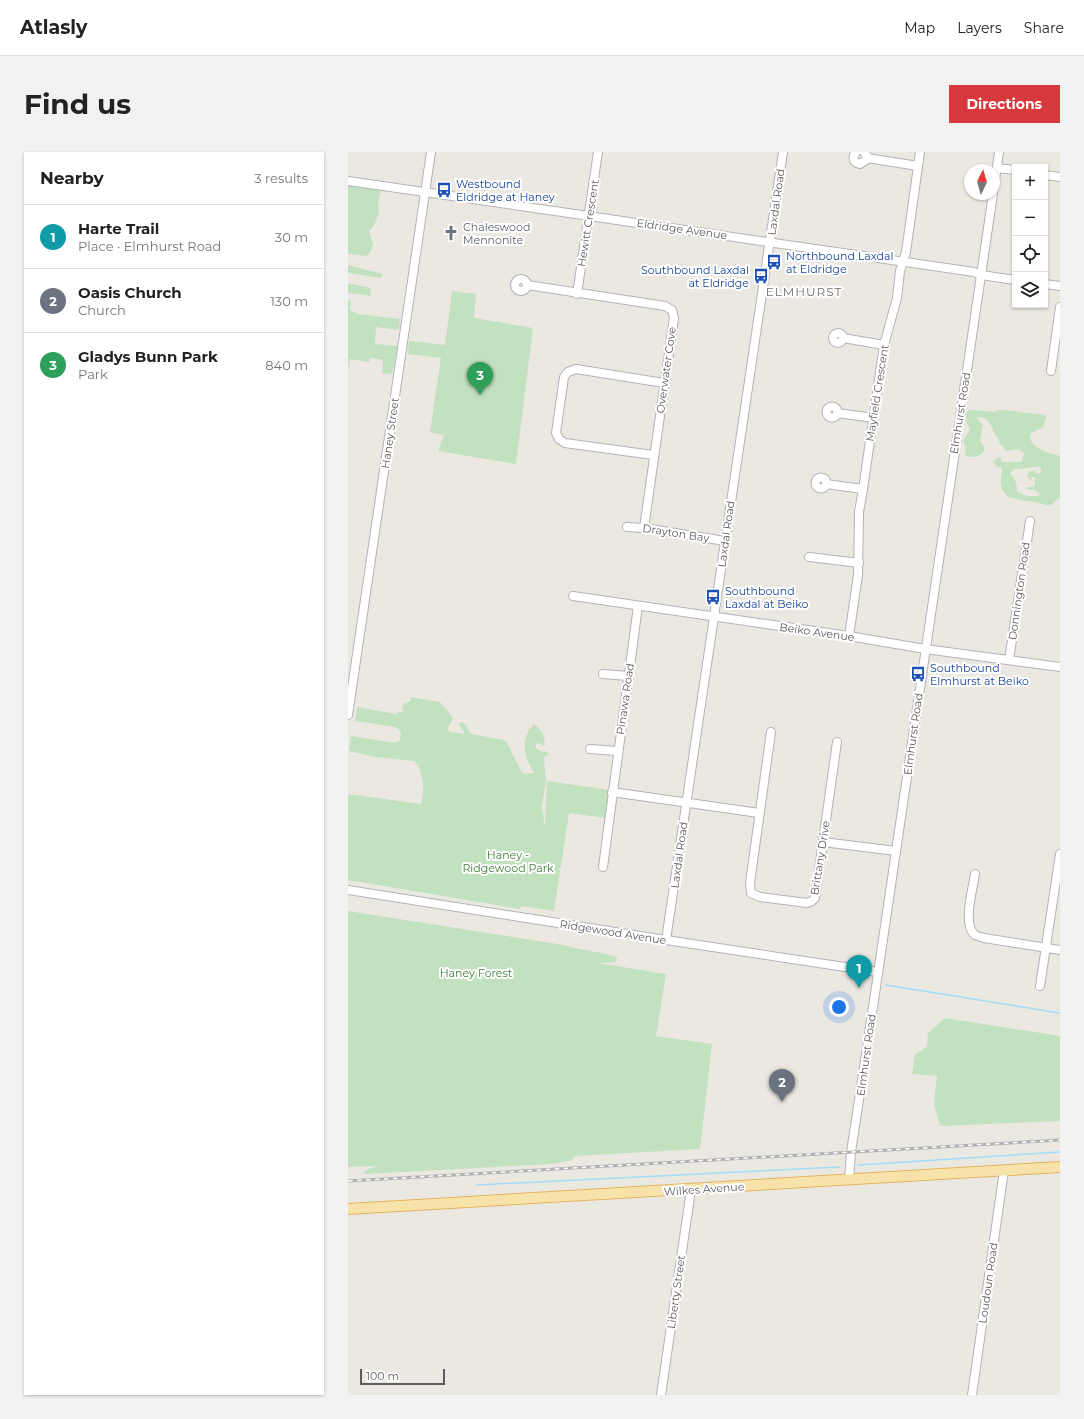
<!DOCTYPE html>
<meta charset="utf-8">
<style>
:root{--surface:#fff;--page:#f2f2f2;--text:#222;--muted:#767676;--line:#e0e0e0;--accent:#d8393d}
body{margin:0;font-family:Montserrat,sans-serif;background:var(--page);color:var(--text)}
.controls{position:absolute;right:12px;top:12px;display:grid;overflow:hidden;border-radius:0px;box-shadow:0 1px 3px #0004}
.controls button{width:36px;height:36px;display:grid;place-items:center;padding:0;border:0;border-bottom:1px solid var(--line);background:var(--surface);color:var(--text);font:20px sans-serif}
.compass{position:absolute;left:616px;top:12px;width:36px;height:36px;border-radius:50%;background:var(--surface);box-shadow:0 1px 3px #0004;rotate:5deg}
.scale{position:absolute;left:12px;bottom:10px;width:85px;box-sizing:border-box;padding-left:4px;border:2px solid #595d60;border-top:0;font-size:11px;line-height:14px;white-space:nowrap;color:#595d60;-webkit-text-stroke:3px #fff;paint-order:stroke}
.you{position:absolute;left:491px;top:855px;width:14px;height:14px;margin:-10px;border:3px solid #fff;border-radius:50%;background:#1a73e8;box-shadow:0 0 0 6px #1a73e833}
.badge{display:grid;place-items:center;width:26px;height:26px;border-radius:50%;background:var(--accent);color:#fff;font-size:13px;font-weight:700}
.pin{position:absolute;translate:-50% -33px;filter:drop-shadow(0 1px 2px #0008)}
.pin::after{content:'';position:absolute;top:21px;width:14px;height:12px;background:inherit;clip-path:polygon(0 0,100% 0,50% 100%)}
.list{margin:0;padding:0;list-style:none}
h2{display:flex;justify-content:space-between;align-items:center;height:52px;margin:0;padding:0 16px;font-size:17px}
h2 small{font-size:13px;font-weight:400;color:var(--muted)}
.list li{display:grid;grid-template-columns:26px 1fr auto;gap:12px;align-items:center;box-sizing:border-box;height:64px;padding:0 16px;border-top:1px solid var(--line)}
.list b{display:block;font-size:15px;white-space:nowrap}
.list p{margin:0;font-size:13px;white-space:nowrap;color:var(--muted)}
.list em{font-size:13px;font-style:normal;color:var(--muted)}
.icon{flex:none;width:22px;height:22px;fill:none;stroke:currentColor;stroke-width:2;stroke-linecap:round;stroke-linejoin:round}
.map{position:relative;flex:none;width:712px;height:1243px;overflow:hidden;border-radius:0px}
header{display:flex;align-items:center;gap:24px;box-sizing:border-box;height:56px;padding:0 20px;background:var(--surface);border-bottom:1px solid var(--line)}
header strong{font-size:19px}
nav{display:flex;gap:22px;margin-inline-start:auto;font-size:14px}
.intro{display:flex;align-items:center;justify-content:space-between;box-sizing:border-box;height:96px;padding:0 24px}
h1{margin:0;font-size:28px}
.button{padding:10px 18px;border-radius:0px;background:var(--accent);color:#fff;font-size:14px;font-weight:700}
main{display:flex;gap:24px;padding:0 24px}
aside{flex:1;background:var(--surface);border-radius:0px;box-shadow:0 1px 3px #0004}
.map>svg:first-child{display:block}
.green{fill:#c2e1bf;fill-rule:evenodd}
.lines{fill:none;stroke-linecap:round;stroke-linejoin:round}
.stream{stroke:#a5dbf7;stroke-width:1.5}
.minor-casing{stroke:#b1b4b7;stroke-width:10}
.major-casing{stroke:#e3b261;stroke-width:12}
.minor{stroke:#fff;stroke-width:8}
.major{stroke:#f7e3aa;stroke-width:10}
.rail-casing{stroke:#afb0b0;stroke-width:3}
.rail{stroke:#fff;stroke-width:1.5;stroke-dasharray:4.5;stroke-linecap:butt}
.labels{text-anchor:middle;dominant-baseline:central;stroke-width:4;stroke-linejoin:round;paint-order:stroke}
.transit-label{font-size:11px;fill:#164399;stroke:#fff;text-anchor:start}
.street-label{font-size:11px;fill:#595d60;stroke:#fff}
.worship-label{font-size:11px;fill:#5b616d;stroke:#fff;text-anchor:start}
.park-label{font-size:11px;fill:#3f7d3b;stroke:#fff}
.neighbourhood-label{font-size:12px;letter-spacing:1px;fill:#6a6f72;stroke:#fff}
</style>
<header>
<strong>Atlasly</strong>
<nav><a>Map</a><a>Layers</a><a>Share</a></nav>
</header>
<div class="intro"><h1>Find us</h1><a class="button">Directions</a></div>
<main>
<aside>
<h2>Nearby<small>3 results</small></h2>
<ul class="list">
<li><span class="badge" style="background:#0f9aa8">1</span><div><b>Harte Trail</b><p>Place · Elmhurst Road</p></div><em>30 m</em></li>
<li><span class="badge" style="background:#6b7280">2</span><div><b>Oasis Church</b><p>Church</p></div><em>130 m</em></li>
<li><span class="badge" style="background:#2e9e5b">3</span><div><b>Gladys Bunn Park</b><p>Park</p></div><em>840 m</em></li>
</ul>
</aside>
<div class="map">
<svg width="712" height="1243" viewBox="0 0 712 1243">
<rect width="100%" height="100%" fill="#ebe8e1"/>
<g class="green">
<path d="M0,32L33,37L30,50L31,61L26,73L21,79L25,93L20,104L0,102Z"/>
<path d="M0,113L35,122L33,126L0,121Z"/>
<path d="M0,131L22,136L23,144L0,141Z"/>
<path d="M104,139L128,142L126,166L185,176L168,312L90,299L96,283L82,280L93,206L60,202L61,189L97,193Z"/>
<path d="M0,148L3,149L2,158L10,162L52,167L51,178L28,175L27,192L50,194L44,222L34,221L35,208L22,206L21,210L2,207L0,218Z"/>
<path d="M626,258L647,260L649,258H655L697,263L698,265L695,275L683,281C678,296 701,301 712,304V345L702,354C696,353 692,351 686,350C674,347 654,349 653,332C652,327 654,322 654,316L648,314L646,309L650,305L653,306L654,310H671L674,309L676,301L670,297L658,299L651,290V287C643,279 644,264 630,265L629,266L635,273L632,287L637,298C632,305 625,307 617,303L618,297L615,289L622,277C617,270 617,267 619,259ZM686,315H692L694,320L690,322L687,319H682L680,321L679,324L683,329L684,325H687V334L676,336L688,339L692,342L690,344H678L670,340C668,334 669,328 663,323V320L667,317Z"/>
<path d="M63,545L92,550L105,566L100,576L101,580L117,582L111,572L114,570L116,571L123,582L156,588L159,591L173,619L176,622L186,621C176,604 171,588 186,572C194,578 198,585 196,594L191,591L188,592V596L194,600L198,599L201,603L196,605L198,630L193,657L195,659L196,672H197L199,629L262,638L258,666L221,661L206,759L173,754L172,757L0,728V642L73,652C77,639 76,619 66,609L27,605L1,599L3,584L47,591L52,588L53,580L48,575L7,569L9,555L48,562L50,560H56L54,556L55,552L62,549Z"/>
<path d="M0,759L216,793C234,799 252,799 269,805L268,810L250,811L318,822L308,884L364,892L352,997L227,1004L224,1008L204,1012L15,1022L20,1017L30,1014L0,1015Z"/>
<path d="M597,866L712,884V969L592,974L586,952L589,924L564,922L567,903L579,894L580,881Z"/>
</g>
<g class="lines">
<g class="stream">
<path d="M538,833L712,861"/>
<path d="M511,1013L712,1000"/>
<path d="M129,1033L492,1015"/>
</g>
<g class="minor-casing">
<g id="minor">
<path d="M508,0C504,5 505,11 512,12L518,8L519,4L516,0"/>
<path d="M519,6L570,14"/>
<path d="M649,16L667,18"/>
<path d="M697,23L712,25"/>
<path d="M0,29L626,120L633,123L667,128"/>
<path d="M646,35L651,0"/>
<circle cx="173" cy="133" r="6"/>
<path d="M697,132L712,134"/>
<path d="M179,133L317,154L324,158L326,166L296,376"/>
<path d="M229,142L250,0"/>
<circle cx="490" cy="186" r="5"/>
<path d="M495,186L536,193"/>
<path d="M703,219L712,155"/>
<circle cx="484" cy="260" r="5.5"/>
<path d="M489,261L526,266"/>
<path d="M305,303L217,291L211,287L208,281L216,225L220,220L228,217L316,231"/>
<circle cx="473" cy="331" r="5.5"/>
<path d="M478,332L515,337"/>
<path d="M279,375L296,376L377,389"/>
<path d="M461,405L511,411"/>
<path d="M225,444L501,484L577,497L712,515"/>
<path d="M501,484L510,423L511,360L515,337L536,193L549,146L552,119L558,100L572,0"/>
<path d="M661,508L682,369"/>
<path d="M255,522L280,524"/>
<path d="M0,563L83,0"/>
<path d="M423,580L402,731L403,741L412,745L459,751L464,749L467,746L489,590"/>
<path d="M242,597L269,599"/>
<path d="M264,640L411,661"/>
<path d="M475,690L548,699"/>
<path d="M255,715L290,454"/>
<path d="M627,722C625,736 614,773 627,783C629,784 633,785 636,786L712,798"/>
<path d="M0,738L318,788L530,820"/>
<path d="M318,788L435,0"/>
<path d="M692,834L712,702"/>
<path d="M501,1027L503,1000L520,889L645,42"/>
<path d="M313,1243L343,1038"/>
<path d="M624,1243L656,1018"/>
</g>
</g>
<g class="major-casing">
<path id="major" d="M0,1057L712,1015"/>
</g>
<use href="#minor" class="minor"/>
<use href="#major" class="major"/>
<g class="rail-casing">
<path id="rail" d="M0,1029L712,988"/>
</g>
<use href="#rail" class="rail"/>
</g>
<defs>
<g id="bus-bare" transform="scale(1.2)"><path d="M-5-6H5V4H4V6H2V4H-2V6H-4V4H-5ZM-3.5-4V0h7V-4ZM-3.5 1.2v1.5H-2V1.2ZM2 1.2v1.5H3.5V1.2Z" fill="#1a4fb4" stroke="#fff" stroke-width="2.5" paint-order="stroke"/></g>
<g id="church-bare" transform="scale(1.2)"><path d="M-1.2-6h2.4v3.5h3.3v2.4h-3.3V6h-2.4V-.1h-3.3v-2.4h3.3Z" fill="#6b7280" stroke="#fff" stroke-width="2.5" paint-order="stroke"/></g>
</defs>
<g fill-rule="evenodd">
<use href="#bus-bare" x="96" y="38"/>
<use href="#church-bare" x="103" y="81"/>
<use href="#bus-bare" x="426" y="110"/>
<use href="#bus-bare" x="413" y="124"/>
<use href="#bus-bare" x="365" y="445"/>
<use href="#bus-bare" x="570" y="522"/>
</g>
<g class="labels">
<g class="transit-label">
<text x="108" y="32">Westbound<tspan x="108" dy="13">Eldridge at Haney</tspan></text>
<text x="438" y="104">Northbound Laxdal<tspan x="438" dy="13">at Eldridge</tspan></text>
<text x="401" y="118" text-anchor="end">Southbound Laxdal<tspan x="401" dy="13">at Eldridge</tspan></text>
<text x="377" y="439">Southbound<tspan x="377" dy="13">Laxdal at Beiko</tspan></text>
<text x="582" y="516">Southbound<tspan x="582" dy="13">Elmhurst at Beiko</tspan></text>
</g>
<g class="street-label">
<text transform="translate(428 50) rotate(-82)">Laxdal Road</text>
<text transform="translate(240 71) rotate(-81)">Hewitt Crescent</text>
<text transform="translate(334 77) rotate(8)">Eldridge Avenue</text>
<text transform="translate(318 218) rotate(-82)">Overwater Cove</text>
<text transform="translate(529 241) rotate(-81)">Mayfield Crescent</text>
<text transform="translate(612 261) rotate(-81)">Elmhurst Road</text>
<text transform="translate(42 281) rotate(-82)">Haney Street</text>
<text transform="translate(328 381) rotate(9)">Drayton Bay</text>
<text transform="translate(378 382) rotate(-82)">Laxdal Road</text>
<text transform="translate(671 439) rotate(-82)">Donnington Road</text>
<text transform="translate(469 480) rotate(8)">Beiko Avenue</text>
<text transform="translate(277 547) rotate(-82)">Pinawa Road</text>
<text transform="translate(565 582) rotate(-82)">Elmhurst Road</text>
<text transform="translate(331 703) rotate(-82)">Laxdal Road</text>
<text transform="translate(472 706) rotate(-81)">Brittany Drive</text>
<text transform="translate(265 780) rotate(9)">Ridgewood Avenue</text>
<text transform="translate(518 903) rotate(-82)">Elmhurst Road</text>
<text transform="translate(356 1037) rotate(-4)">Wilkes Avenue</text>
<text transform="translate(640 1131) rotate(-82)">Loudoun Road</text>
<text transform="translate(328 1140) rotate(-82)">Liberty Street</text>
</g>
<g class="worship-label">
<text x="115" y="75">Chaleswood<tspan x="115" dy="13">Mennonite</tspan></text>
</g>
<g class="park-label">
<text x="160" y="703">Haney -<tspan x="160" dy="13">Ridgewood Park</tspan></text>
<text x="128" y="821">Haney Forest</text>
</g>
<g class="neighbourhood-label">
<text x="456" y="139">ELMHURST</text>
</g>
</g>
</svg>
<div class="controls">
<button>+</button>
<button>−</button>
<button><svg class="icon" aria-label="locate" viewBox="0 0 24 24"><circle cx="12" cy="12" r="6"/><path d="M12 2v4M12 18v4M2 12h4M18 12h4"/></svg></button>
<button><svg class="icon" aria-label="layers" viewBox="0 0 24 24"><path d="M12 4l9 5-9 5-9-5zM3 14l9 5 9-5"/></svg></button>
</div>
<svg class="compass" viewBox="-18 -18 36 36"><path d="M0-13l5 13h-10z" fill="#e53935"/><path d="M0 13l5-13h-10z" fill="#767676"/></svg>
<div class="scale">100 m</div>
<div class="you"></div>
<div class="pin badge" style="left:511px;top:836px;background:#0f9aa8">1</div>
<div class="pin badge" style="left:434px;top:950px;background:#6b7280">2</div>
<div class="pin badge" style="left:132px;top:243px;background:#2e9e5b">3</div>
</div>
</main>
